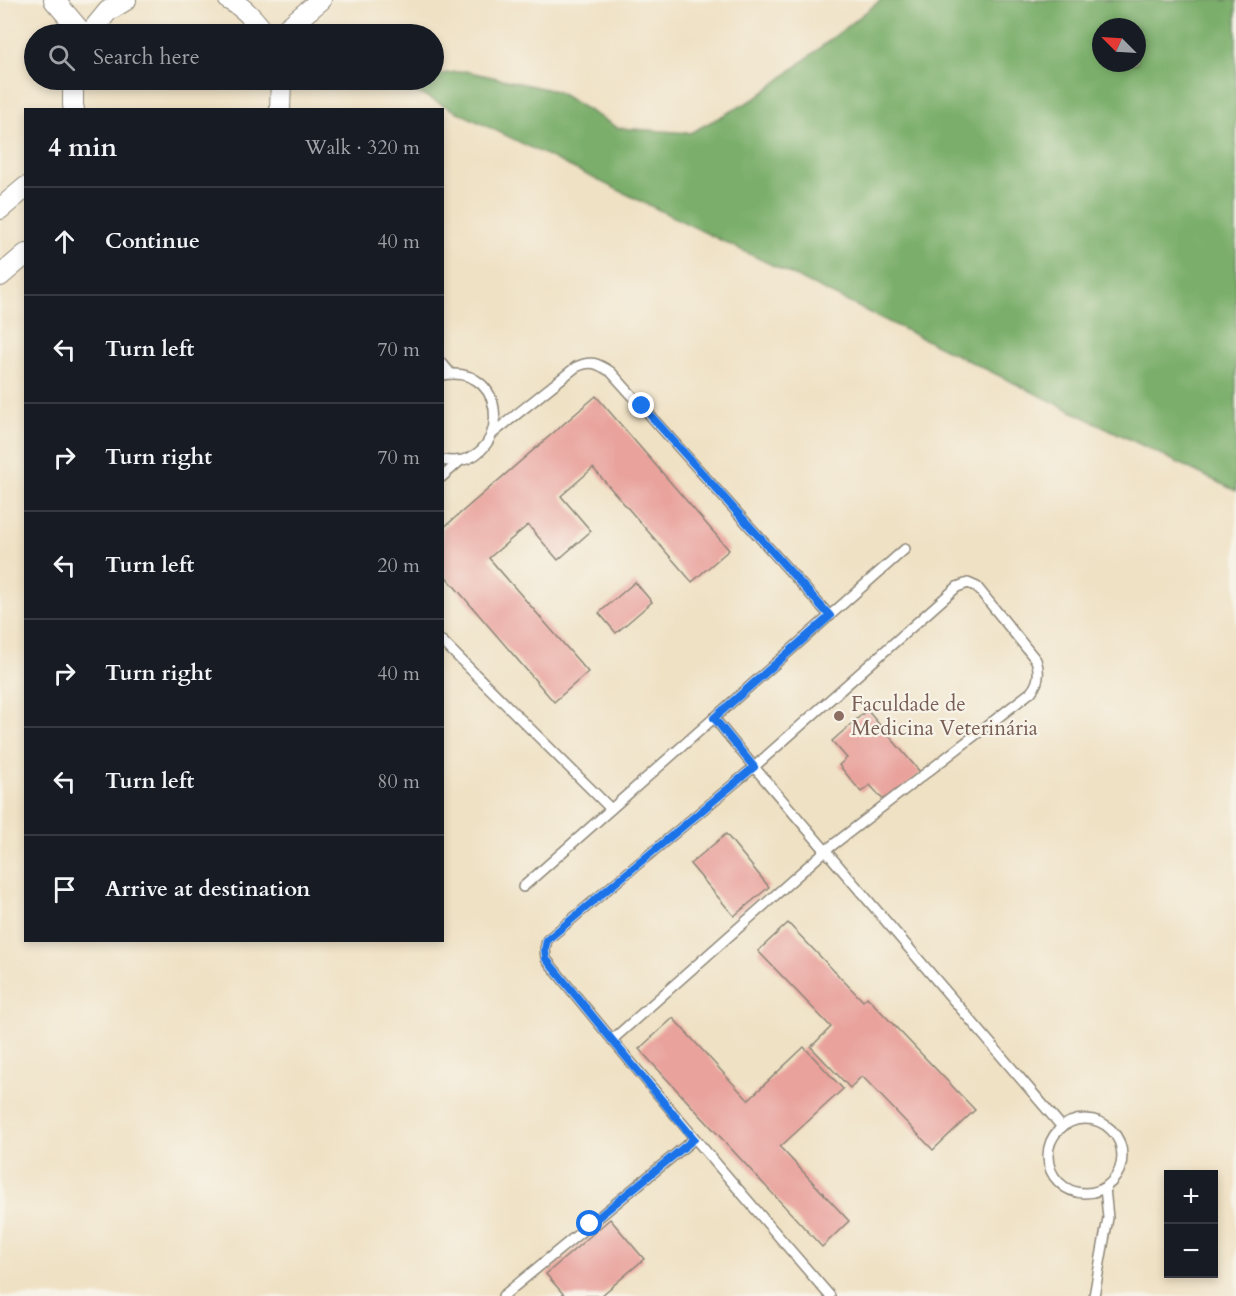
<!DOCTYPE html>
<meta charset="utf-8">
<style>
:root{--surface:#171b24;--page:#242831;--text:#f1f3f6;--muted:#9ea1a6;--line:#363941}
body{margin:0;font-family:Cardo,serif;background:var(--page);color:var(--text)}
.controls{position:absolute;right:18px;bottom:18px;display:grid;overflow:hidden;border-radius:0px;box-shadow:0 3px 9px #0003}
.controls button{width:54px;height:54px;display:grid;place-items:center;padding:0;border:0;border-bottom:2px solid var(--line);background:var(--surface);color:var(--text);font:30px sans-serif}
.compass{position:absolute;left:1092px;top:18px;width:54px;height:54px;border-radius:50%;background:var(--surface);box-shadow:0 3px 9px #0003;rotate:294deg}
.stop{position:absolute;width:18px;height:18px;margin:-14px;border:4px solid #1a73e8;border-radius:50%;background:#fff}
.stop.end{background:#1a73e8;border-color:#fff;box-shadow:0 2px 6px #0008}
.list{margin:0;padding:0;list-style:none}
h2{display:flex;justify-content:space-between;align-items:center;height:78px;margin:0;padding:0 24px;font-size:26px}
h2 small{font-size:20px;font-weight:400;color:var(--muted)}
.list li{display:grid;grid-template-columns:39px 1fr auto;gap:18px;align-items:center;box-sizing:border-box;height:108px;padding:0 24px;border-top:2px solid var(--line)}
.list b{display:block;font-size:22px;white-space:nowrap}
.list em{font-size:20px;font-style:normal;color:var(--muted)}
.icon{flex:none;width:33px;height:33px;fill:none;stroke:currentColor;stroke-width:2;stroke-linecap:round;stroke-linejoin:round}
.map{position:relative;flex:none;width:1236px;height:1296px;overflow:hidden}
.search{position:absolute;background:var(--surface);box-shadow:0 3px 9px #0003;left:24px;top:24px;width:420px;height:66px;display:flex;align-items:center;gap:15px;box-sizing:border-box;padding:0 21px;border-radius:33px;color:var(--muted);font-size:22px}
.panel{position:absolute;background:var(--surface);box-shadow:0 3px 9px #0003;left:24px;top:108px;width:420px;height:834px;border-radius:0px}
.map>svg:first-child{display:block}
.forest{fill:#7aae6b;stroke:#526c4b;stroke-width:1.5;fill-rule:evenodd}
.building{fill:#e9a29c}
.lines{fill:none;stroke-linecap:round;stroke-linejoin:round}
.lane-casing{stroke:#8d8678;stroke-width:12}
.street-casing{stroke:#8d8678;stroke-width:22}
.lane{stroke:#fff;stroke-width:9}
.street{stroke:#fff;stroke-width:20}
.route{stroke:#1a73e8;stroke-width:8}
.education-dot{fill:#8d6e63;stroke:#f7f3e8;stroke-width:2}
.labels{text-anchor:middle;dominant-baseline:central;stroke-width:4.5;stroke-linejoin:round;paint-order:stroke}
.education-label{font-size:21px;fill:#785e54;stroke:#f7f3e8;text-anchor:start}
</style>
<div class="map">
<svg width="1236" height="1296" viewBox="0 0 1236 1296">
<rect width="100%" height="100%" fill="#f7f3e8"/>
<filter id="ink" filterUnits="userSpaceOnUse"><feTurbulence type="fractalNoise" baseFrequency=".0167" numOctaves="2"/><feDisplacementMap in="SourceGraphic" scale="12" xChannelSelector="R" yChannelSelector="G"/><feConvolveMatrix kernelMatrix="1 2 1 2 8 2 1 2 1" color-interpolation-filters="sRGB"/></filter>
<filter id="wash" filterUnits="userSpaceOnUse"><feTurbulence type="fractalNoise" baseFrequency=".008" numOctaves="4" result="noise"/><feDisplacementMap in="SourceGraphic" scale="24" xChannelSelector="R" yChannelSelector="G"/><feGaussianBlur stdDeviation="1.35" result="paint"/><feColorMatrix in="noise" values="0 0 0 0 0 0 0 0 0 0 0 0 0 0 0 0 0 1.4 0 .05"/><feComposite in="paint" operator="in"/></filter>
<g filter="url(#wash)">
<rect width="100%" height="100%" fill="#efe1c4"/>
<path class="forest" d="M881,0H1236V491L394,81L406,80H434V75L465,71L556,91L618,128L690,133L756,98ZM1101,27H1137V63H1101Z"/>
<g id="blocks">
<g class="building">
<path d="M596,396L729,550L692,582L593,468L561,496L591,531L558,560L528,525L489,558L588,672L554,702L442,572V529Z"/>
<path d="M635,582L652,602L616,633L599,613Z"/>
<path d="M867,710L921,773L886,803L870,785L861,792L839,765L847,758L832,741Z"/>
<path d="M726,834L769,887L734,916L690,864Z"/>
<path d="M788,923L863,1001L867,997L975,1110L933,1150L862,1076L850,1088L811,1047L831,1027L758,951Z"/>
<path d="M673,1018L748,1100L804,1047L843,1089L780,1147L849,1221L822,1247L639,1049Z"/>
<path d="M610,1219L644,1259L601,1296H565L546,1274Z"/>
</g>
</g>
</g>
<g filter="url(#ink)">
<use href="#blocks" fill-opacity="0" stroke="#8d8678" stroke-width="1.5"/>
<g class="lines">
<g class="lane-casing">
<g id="lane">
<path d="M442,363L451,374"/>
<path d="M442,375C514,362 510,473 442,460"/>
<path d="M492,434L576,367C591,360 597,363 611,372L830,616"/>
<path d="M442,477L460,461"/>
<path d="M442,641L611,809"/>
<path d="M714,718L754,767L1062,1127"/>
<path d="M523,887L905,549"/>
<path d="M612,1040L825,851L1031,692C1039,683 1040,672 1036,660L977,587L968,583L957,587L754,767L547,940L545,949L546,959C638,1073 734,1185 830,1296"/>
<circle cx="1085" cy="1156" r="37"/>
<path d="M503,1296L694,1139"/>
<path d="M1094,1296L1108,1218L1105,1188"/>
</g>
</g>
<g class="street-casing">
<g id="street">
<path d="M54,0L83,34"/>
<path d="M229,0C244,7 256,21 265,34"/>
<path d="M89,34L108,11L126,0"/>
<path d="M280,34L321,0"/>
<path d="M73,80V105L74,110"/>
<path d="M280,110L281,80"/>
<path d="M0,209L26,187"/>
<path d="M0,276L26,254"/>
</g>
</g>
<use href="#lane" class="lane"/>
<use href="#street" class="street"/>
</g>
</g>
<g class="lines" filter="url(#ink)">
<path class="route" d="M590,1224L694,1139L612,1040L546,959L545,949L547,940L754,767L714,718L830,616L642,406"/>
</g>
<circle class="education-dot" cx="839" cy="716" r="6"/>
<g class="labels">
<g class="education-label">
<text x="851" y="704">Faculdade de<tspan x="851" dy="24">Medicina Veterinária</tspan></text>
</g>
</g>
</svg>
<div class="controls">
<button>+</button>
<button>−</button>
</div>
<svg class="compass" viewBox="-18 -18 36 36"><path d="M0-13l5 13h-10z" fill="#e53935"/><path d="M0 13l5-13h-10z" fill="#9ea1a6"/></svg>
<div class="stop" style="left:590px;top:1224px"></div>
<div class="stop end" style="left:642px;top:406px"></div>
<div class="search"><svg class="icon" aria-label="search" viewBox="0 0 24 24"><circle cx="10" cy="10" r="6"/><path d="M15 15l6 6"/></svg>Search here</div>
<section class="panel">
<h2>4 min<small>Walk · 320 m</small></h2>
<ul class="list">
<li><svg class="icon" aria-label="ahead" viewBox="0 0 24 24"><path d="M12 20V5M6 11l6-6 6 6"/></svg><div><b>Continue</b></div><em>40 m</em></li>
<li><svg class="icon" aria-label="left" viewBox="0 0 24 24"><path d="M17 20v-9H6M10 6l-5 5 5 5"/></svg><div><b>Turn left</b></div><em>70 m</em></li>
<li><svg class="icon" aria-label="right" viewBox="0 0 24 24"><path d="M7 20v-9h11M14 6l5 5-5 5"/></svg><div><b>Turn right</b></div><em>70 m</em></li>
<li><svg class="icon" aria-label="left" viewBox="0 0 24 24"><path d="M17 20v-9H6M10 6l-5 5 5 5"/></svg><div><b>Turn left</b></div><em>20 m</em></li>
<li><svg class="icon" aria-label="right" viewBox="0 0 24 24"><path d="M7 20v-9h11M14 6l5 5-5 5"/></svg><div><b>Turn right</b></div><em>40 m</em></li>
<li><svg class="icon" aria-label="left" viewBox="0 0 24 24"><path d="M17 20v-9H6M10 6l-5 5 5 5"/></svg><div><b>Turn left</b></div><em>80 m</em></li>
<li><svg class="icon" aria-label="arrive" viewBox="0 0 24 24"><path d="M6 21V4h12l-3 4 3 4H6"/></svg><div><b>Arrive at destination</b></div></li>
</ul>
</section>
</div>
